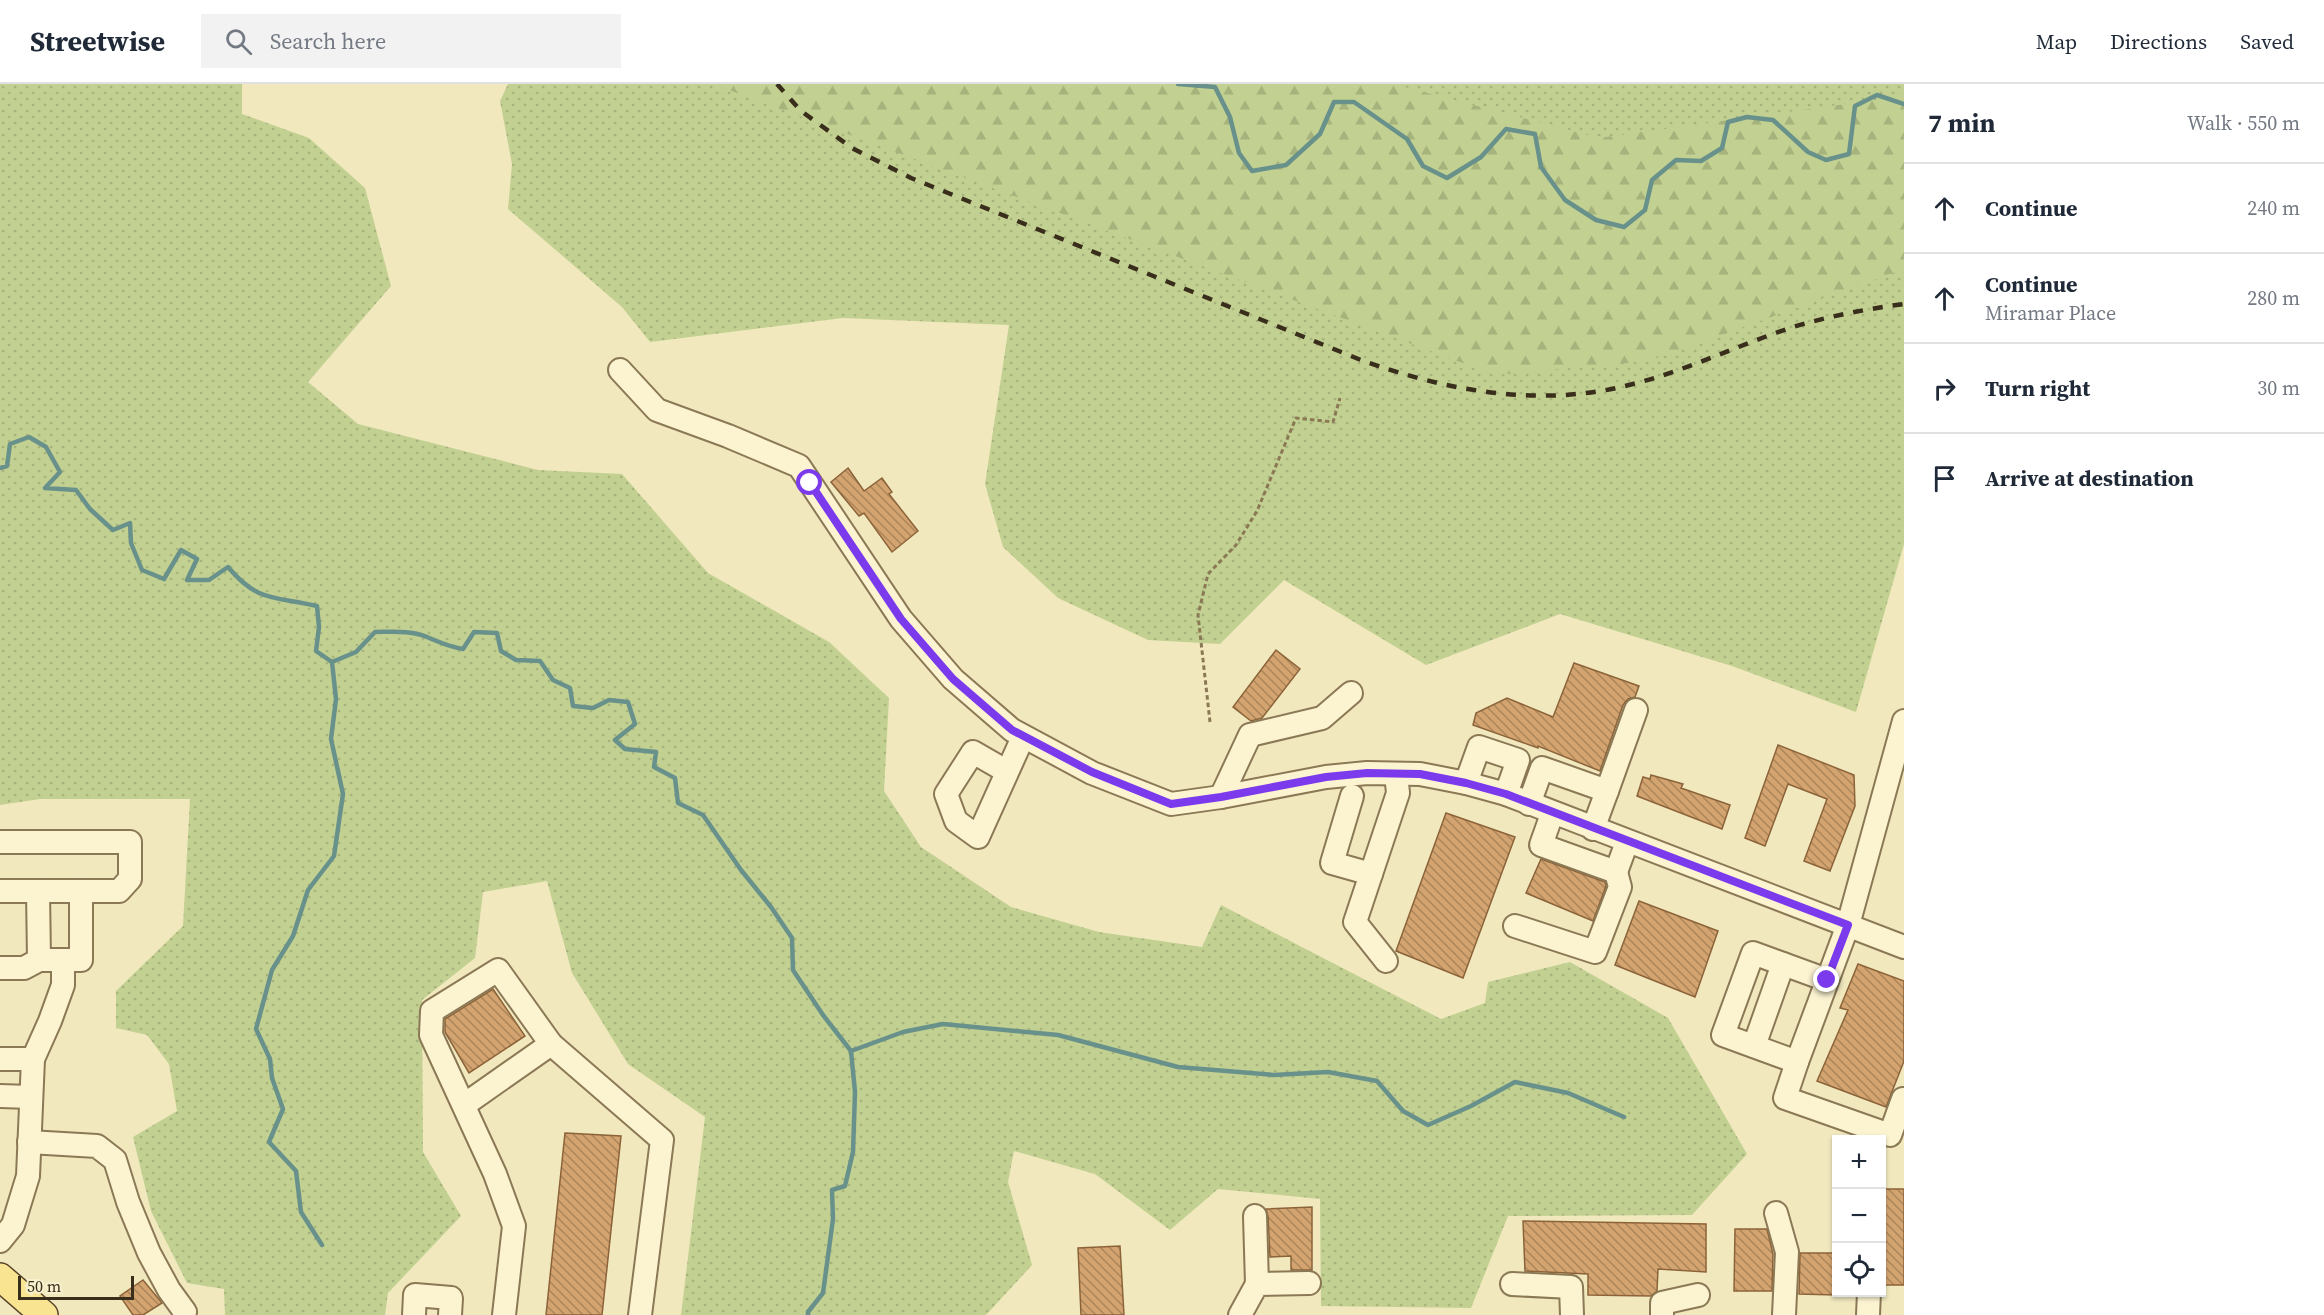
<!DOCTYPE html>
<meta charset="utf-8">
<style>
:root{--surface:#fff;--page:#f2f2f3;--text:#1f2937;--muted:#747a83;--line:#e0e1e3}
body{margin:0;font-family:"Source Serif 4",serif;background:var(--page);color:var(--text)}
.controls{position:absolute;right:18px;bottom:18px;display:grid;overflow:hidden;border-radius:0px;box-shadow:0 2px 4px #0004}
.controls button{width:54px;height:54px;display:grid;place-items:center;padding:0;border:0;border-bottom:2px solid var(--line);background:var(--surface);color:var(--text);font:30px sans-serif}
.scale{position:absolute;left:18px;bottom:15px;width:116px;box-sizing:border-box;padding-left:6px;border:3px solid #392d1b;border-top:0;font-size:16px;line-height:21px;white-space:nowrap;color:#392d1b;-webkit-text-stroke:4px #f8f1ce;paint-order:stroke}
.stop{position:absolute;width:18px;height:18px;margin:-14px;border:4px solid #7c3aed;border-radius:50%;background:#fff}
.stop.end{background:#7c3aed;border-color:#fff;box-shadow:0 2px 6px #0008}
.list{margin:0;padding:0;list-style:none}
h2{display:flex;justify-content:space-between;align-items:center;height:78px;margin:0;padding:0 24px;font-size:26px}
h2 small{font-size:20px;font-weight:400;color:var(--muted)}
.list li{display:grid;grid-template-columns:39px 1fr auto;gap:18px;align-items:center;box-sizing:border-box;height:90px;padding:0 24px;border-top:2px solid var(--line)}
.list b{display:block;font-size:22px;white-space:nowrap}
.list p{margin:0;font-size:20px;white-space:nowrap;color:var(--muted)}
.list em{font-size:20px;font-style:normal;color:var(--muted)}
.icon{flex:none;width:33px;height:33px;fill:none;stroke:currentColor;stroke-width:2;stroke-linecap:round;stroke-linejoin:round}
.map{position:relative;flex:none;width:1904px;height:1231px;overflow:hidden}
header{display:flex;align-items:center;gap:36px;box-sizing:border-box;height:84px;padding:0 30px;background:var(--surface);border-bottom:2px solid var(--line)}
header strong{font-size:28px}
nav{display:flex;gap:33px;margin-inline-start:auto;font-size:21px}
.search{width:420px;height:54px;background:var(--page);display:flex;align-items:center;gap:15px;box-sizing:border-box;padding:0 21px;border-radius:0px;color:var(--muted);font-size:22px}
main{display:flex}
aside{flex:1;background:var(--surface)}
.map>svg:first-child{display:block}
.grass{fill:url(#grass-dots)}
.forest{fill:url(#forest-firs)}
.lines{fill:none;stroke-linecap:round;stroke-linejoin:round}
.stream{stroke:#68918b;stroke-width:4.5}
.building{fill:url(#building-back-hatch);stroke:#8c6339;stroke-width:1.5}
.minor-casing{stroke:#8b7855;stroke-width:26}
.major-casing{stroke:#58442a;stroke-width:30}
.path{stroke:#8b7855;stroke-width:3;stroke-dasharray:4.5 3;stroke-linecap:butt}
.minor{stroke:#fcf4d1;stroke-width:22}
.major{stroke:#f9e491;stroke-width:27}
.rail{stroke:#392d1b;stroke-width:4.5;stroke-dasharray:10 10;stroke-linecap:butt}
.route{stroke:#7c3aed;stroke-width:8}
</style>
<header>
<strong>Streetwise</strong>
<div class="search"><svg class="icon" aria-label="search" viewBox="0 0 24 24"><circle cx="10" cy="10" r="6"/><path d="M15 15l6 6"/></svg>Search here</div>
<nav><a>Map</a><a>Directions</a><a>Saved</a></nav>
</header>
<main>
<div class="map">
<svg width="1904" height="1231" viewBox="0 0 1904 1231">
<defs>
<pattern id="grass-dots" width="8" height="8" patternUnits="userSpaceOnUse" patternTransform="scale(1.5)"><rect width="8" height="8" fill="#c2d091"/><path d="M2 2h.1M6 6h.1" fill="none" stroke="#a7b37c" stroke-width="1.8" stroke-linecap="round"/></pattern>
<pattern id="forest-firs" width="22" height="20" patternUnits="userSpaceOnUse" patternTransform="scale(1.5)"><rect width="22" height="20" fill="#c2d091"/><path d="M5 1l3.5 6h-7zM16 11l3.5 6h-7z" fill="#a7b37c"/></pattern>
<pattern id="building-back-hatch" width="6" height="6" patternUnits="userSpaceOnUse" patternTransform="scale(1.5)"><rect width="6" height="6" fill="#d3a470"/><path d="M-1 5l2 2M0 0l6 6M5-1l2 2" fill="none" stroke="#ac865b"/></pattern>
</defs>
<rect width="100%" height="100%" fill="#f1e8be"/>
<g class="grass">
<path d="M0,0H242V30L309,54L365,104L391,202L308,298L358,340L538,386L622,390L708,489L829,558L889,614L884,707L921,763L1011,823L1099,848L1202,863L1221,821L1441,935L1485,919L1488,898L1570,878L1668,934L1747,1070L1692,1131L1508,1132L1471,1224L1321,1222L1320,1115L1218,1105L1170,1146L1095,1090L1014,1067L1008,1098L1032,1181L986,1231H681L705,1033L628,980L572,889L547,797L483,808L475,874L422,916L423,1068L461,1132L388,1209L385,1231H225L224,1205L187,1199L151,1127L133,1053L177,1027L169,980L147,951L116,944V907L183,842L190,715H40L0,721Z"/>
<path d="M508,0H1904V460L1856,628L1732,582L1560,530L1426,581L1284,496L1220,560L1148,556L1058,514L1003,463L985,400L1009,241L843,234L650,258L622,223L508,125L512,80L500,17Z"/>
</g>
<path class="forest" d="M713,0H1393L1599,54L1904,12V185L1649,277L1495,291Z"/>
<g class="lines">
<g class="stream">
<path d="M1178,0L1215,3L1230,33L1239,69L1252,87L1286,81L1320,50L1334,18H1354L1407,55L1423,82L1447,94L1481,73L1506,45L1535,50L1541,83L1565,116L1596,136L1624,143L1645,126L1652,96L1676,76L1701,77L1722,64L1728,38L1747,33L1773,36L1808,68L1826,76L1849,70L1855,22L1877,11L1904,20"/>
<path d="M0,384L7,382L10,360L29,353L46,363L60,388L45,404L76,406L90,425L113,446L130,439L131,459L142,486L164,495L181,466L197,475L187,496H209L228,483C258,519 275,512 317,522L319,543L316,567L332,578L356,568L375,548C391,548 412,546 427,553C442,559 446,562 463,565L474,548L497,549L501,567L516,576L540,577L553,596L570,604L573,622L593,624L609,616L628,618L635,640L615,656L625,665L656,668L654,683L675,694L678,719L703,731L741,786L771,823L792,854L793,886L823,931L851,967L855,1008L853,1068L845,1102L832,1106L833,1135L823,1209L808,1228V1231"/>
<path d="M851,967L903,948L943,940L1058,951L1178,983L1274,991L1328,988L1377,997L1403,1027L1428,1041L1471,1022L1515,998L1568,1009L1624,1033"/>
<path d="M322,1161L301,1128L296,1087L269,1058L283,1025L272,994L270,975L256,945L272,886L293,852L308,806L334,772L343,710L331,655L336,615L332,578"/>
</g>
</g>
<g class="building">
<path d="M848,384L864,407L882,394L892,408L889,410L918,447L892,468L864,429L859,432L831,398Z"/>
<path d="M1276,566L1300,585L1262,634L1251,637L1233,623Z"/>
<path d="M1574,579L1639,602L1635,613L1628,615L1623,621L1600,687L1538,662V664L1473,641L1476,629L1507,614L1553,633Z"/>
<path d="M1778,661L1854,691L1855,722L1830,787L1804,777L1827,715L1788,700L1765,762L1745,754Z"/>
<path d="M1651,691L1683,700L1681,704L1730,721L1722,745L1637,712L1643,693L1650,695Z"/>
<path d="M1446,729L1515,753L1463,894L1396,867Z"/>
<path d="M1541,775L1605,798L1606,802L1593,837L1526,809Z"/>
<path d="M1639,817L1718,847L1695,913L1615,881Z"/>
<path d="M1858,880L1904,897V977L1886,1023L1817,997L1848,926L1840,924Z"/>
<path d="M493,905L525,952L469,989L445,948V935Z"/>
<path d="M565,1049L621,1052L602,1231H546Z"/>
<path d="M1881,1105H1904V1201H1883Z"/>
<path d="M1312,1123V1186H1291V1172L1270,1173L1268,1132L1266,1125Z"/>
<path d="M1523,1137L1706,1140V1188L1658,1185L1657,1207L1651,1212L1588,1211V1190L1525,1187Z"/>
<path d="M1735,1145H1767L1773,1170L1772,1207H1734Z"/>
<path d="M1120,1162L1124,1231H1081L1078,1164Z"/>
<path d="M1800,1169H1836V1211L1799,1210Z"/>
<path d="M143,1196L162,1219L143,1231H133L120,1212Z"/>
</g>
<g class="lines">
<g class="minor-casing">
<g id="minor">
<path d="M620,286L657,326L728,352L799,382L901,535L953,595L1012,646L1092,689L1171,720L1221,713L1326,693L1367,689L1420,690L1466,699L1506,710L1904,863"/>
<path d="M1006,687L973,668L946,710L956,737L978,753L1023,653"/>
<path d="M1466,699L1479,663L1518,676L1506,710"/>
<path d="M1607,707L1636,626"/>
<path d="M1352,712L1332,779L1371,790"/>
<path d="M1221,713L1250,651L1322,634L1351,609"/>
<path d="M1529,720L1542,684L1607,707L1593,745"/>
<path d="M1552,730L1541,761L1616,788L1627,758"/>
<path d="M0,758H130V795L119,807H0"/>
<path d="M1515,842L1595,868L1620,803L1616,788"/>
<path d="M39,876H81V807"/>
<path d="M1386,877L1355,838L1398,709L1396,690"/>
<path d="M0,884H24L39,876L38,807"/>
<path d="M1827,896L1753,869L1723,951L1797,978L1848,841L1904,637"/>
<path d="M1754,962L1783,880"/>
<path d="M0,975H33"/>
<path d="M1797,978L1785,1014L1890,1051L1903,1015"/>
<path d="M0,1012L31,1013"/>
<path d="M464,1021L551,960"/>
<path d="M29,1058L97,1062L115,1076L128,1118L149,1169L169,1206L185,1228L184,1231"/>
<path d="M1776,1129L1787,1168L1784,1231"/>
<path d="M1255,1132L1257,1200"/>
<path d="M0,1157L13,1141L28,1092L33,975L50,937L63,901V876"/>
<path d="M1512,1200L1571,1203L1572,1231"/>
<path d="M414,1231L415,1211L451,1214L450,1231"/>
<path d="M504,1231L514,1142L495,1090L431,951L432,927L498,886L551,960L662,1056L640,1231"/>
<path d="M1240,1231L1257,1200L1309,1199"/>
<path d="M1662,1231V1219L1698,1211"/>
<path d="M1868,1231L1869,1208"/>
</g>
</g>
<g class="major-casing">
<path id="major" d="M0,1193L44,1231"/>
</g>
<path class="path" d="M1210,638L1198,531L1208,490L1236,461L1257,427L1296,334L1333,338L1340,314"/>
<use href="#minor" class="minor"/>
<use href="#major" class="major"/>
<path class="rail" d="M777,0L801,27L852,64L911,94L1361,276C1447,307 1539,324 1629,301C1686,287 1738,261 1793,243C1830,232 1866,225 1904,220"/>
</g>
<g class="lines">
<path class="route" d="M810,399L901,535L953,595L1012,646L1092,688L1171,720L1221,713L1326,693L1367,689L1420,690L1466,699L1506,710L1848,841L1827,896"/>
</g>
</svg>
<div class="controls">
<button>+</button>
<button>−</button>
<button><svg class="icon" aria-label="locate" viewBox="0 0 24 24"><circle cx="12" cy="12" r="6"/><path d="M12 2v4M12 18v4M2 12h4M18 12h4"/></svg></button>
</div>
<div class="scale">50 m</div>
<div class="stop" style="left:810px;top:399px"></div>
<div class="stop end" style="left:1827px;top:896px"></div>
</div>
<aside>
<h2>7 min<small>Walk · 550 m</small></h2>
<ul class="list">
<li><svg class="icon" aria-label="ahead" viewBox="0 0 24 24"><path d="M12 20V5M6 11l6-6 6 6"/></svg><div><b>Continue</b></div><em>240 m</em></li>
<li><svg class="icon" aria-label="ahead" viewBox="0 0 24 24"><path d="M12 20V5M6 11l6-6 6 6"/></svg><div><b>Continue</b><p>Miramar Place</p></div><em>280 m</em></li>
<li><svg class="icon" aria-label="right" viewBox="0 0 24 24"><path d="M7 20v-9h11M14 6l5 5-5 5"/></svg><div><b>Turn right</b></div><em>30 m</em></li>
<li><svg class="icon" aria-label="arrive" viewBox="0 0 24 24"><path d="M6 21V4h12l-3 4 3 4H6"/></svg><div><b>Arrive at destination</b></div></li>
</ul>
</aside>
</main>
